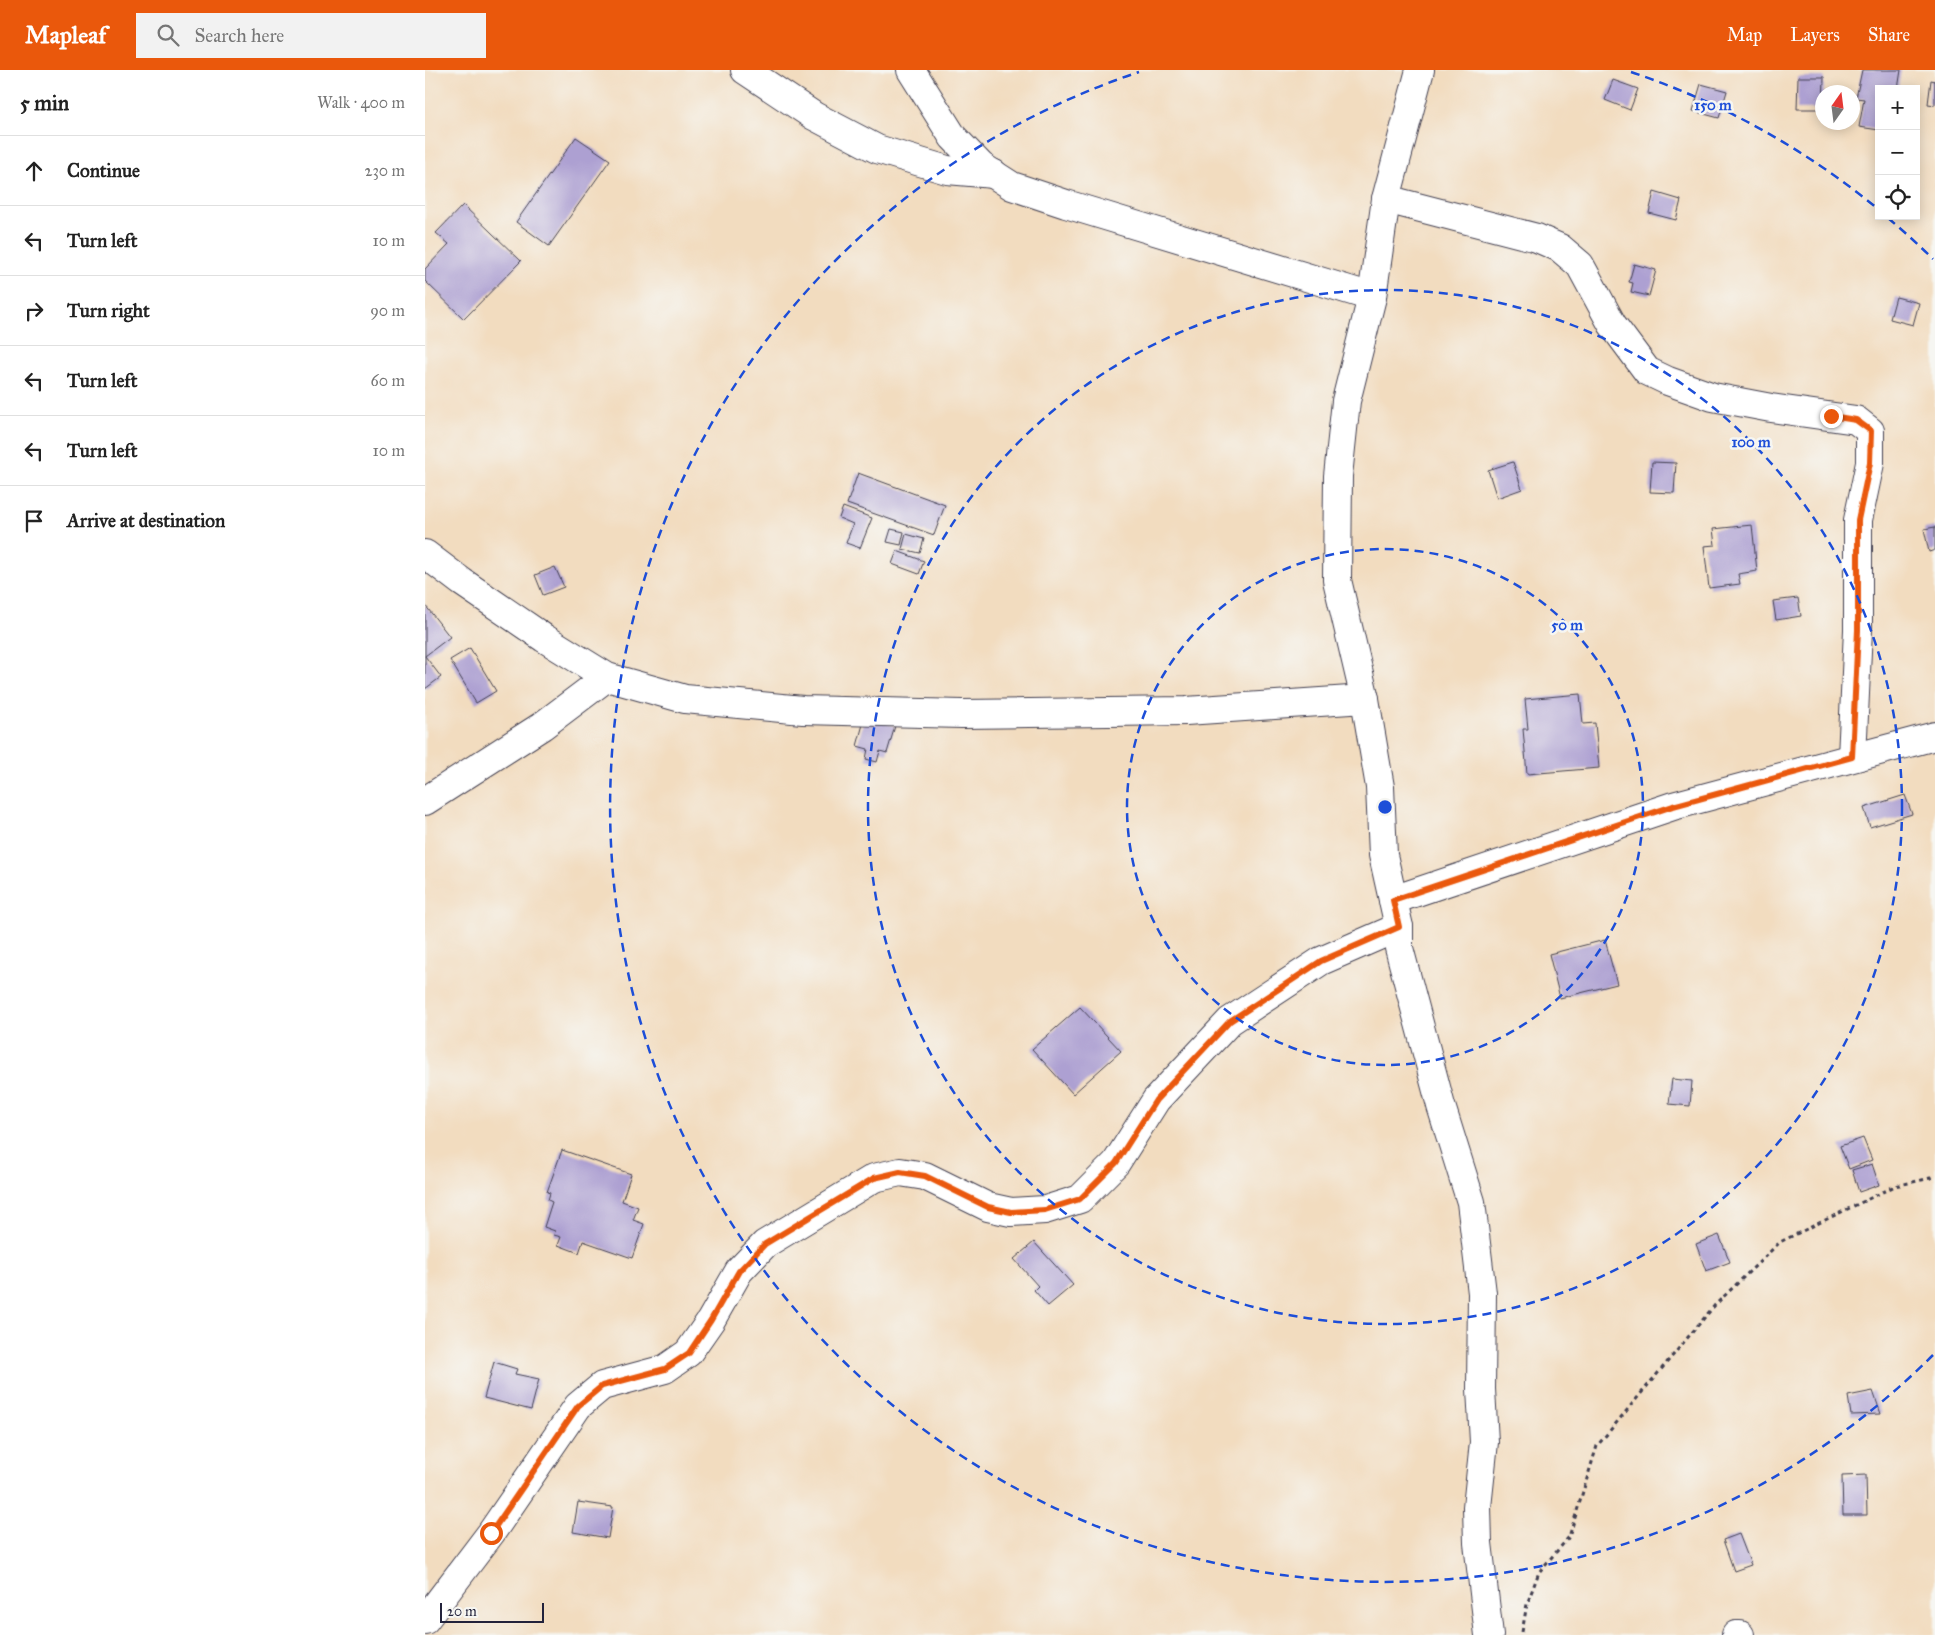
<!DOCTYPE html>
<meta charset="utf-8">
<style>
:root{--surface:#fff;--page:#f2f2f2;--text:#222;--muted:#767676;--line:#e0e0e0;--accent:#ea580c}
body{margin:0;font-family:"IM FELL Great Primer",serif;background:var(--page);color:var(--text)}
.controls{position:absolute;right:15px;top:15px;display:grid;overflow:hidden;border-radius:0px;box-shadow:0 2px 12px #0003}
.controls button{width:45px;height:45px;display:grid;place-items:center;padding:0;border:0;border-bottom:1px solid var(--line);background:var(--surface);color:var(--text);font:25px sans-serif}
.compass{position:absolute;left:1390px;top:15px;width:45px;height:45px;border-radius:50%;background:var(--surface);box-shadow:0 2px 12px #0003;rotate:14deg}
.scale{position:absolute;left:15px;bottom:12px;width:104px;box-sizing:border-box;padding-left:5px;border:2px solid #22223b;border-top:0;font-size:14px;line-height:18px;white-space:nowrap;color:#22223b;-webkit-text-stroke:4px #f6f6f2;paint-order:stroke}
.stop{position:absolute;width:15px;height:15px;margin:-11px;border:4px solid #ea580c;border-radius:50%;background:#fff}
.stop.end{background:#ea580c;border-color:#fff;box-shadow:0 1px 5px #0008}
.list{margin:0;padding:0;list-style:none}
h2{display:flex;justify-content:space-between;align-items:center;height:65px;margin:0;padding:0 20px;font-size:21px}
h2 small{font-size:16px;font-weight:400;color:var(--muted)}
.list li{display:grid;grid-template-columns:32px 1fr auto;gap:15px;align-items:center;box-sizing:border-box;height:70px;padding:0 20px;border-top:1px solid var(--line)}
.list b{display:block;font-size:19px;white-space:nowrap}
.list em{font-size:16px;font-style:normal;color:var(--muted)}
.icon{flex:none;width:28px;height:28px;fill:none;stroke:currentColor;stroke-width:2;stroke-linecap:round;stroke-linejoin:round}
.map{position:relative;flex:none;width:1510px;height:1565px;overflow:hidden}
header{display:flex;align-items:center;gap:30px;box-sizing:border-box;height:70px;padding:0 25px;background:var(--accent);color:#fff}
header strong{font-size:24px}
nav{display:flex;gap:28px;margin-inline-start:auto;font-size:18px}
.search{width:350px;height:45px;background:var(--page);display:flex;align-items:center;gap:12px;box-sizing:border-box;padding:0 18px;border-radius:0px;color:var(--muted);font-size:19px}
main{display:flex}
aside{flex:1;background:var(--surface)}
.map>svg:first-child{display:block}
.building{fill:#ada0d2}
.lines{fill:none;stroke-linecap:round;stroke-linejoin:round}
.minor-casing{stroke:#413e4f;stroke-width:30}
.path{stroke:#413e4f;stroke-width:3;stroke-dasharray:4 4;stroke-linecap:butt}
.minor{stroke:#fff;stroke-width:28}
.route{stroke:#ea580c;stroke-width:6}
.ring{fill:none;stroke:#1d4ed8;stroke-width:2.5;stroke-dasharray:9 6}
.centre{fill:#1d4ed8;stroke:#f6f6f2;stroke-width:2.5}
.ring-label{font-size:15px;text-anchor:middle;font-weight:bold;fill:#1d4ed8;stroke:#f6f6f2;stroke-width:5;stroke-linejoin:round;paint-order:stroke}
</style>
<header>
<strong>Mapleaf</strong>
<div class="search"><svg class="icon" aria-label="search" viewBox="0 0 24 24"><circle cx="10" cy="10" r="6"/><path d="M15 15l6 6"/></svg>Search here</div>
<nav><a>Map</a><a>Layers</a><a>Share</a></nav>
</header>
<main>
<aside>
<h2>5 min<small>Walk · 400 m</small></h2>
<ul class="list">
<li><svg class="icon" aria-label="ahead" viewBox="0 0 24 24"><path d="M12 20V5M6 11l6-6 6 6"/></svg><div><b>Continue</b></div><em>230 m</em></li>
<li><svg class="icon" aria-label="left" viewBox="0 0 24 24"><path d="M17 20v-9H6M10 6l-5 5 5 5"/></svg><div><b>Turn left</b></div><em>10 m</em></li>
<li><svg class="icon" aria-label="right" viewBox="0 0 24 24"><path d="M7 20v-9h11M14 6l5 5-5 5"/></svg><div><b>Turn right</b></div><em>90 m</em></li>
<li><svg class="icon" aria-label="left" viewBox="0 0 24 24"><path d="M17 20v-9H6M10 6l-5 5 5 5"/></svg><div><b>Turn left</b></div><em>60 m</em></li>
<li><svg class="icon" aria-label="left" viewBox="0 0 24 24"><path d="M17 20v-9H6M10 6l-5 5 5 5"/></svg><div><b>Turn left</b></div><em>10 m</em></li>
<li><svg class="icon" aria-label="arrive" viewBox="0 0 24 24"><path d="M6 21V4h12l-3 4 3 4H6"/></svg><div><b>Arrive at destination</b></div></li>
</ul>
</aside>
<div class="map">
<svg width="1510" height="1565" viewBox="0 0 1510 1565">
<rect width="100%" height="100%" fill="#f6f6f2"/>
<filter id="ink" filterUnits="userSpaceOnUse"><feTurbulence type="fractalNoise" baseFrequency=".02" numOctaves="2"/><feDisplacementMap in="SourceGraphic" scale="10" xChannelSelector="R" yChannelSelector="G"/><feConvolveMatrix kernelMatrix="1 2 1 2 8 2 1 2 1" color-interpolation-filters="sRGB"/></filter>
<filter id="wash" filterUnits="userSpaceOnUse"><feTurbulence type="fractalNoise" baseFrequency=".0096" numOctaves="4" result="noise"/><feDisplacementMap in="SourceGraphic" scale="20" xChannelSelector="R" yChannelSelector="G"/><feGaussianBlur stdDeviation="1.12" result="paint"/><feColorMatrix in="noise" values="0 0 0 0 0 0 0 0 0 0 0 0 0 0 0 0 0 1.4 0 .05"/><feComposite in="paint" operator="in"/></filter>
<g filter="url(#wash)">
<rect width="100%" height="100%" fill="#f2dcbf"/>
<g id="blocks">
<g class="building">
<path d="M1437,0H1476L1473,19H1454V60L1434,57L1439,29L1431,28Z"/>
<path d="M1373,7H1399L1398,39H1372Z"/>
<path d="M1188,10L1213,19L1205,40L1180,30Z"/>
<path d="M1506,10L1510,11V35L1503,34Z"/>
<path d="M1276,14L1302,21L1294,48L1268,41Z"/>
<path d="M151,67L185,90L124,176L91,152Z"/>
<path d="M1229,122L1256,130L1251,150L1224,143Z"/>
<path d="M38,135L96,191L39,249L0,211V199L24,174L11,163Z"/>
<path d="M1209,194L1231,200L1224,226L1206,222L1208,213L1204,212Z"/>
<path d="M1471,227L1494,233L1488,255L1465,249Z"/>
<path d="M1088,392L1097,419L1072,428L1063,400Z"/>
<path d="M1227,392L1251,393L1249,423L1225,422Z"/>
<path d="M433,403L520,435L509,465L422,434Z"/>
<path d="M418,437L447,448L435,478L421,473L428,454L414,448Z"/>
<path d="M1327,455L1332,501L1313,504L1315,514L1284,518L1279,476L1290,475L1288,459Z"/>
<path d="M1510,457V480L1504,482L1499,459Z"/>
<path d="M466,459L479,462L476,475L462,472Z"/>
<path d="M481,464L499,469L495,483L477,479Z"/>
<path d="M472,481L499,491L494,504L467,494Z"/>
<path d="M130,497L139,517L118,525L110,505Z"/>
<path d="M1373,528L1376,546L1351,550L1348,531Z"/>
<path d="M0,535L25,567L0,586L16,607L0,619Z"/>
<path d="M45,578L71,621L51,633L25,590Z"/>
<path d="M1155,624L1158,654L1170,653L1174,698L1102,704L1098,659H1103L1100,629Z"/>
<path d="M440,647L470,656L462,683L455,681L452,692L441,689L443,679L432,676Z"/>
<path d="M1480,725L1487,744L1445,757L1439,738Z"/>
<path d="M1180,870L1192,914L1135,928L1124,884Z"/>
<path d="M655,937L696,981L648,1024L607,979Z"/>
<path d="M1247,1009L1267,1011L1265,1036L1244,1034Z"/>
<path d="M1438,1068L1447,1090L1424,1099L1415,1076Z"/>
<path d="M137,1080L206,1104L197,1131L213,1137L208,1150L219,1154L207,1188L158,1171L154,1183L133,1175L136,1167L129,1165L130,1161L119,1157L127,1132L123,1130L125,1123L122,1122Z"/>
<path d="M1447,1094L1454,1115L1434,1122L1427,1100Z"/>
<path d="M1294,1165L1305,1192L1281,1201L1271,1174Z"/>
<path d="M609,1172L648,1215L623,1236L609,1220L613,1216L589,1189Z"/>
<path d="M69,1292L92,1299L90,1304L114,1309L106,1340L59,1328Z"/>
<path d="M1448,1321L1456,1344L1426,1345L1423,1326Z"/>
<path d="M1441,1405L1442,1445H1418L1417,1406Z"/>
<path d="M153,1432L188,1437L183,1468L148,1462Z"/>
<path d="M1314,1464L1326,1495L1309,1501L1298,1470Z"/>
</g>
</g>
</g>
<g filter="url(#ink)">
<use href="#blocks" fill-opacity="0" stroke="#413e4f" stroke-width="1"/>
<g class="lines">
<g class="minor-casing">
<g id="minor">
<path d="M320,0L389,46L452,79L522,100L569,104"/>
<path d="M486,0L528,67L556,96L587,116L641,134L947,227"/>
<path d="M995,0L961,129L947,227L921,331L913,406L912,510L940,629L955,717L958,785L974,857V878L1016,1036L1046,1132L1057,1223L1056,1319L1059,1372L1052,1437L1053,1473L1064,1565"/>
<path d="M961,129L1112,168L1135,178L1155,195L1187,254L1222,301L1243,311L1288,327L1346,338L1431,350L1445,361V393L1433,450V560L1427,687"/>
<path d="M0,484L37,512L119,568L182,607L260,629L378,640L537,644L761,641L940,629"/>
<path d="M0,731L117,656L182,607"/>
<path d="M968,830L1248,736L1510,666"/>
<path d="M0,1550L66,1463L153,1336L177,1316L240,1299L263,1283L286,1250L314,1201L340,1174L449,1108L475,1102L500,1106L563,1137L586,1142L620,1140L655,1129L691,1093L731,1030L805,951L896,891L974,857"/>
<path d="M1311,1565H1315"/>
</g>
</g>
<path class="path" d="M1097,1562L1102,1534L1114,1502L1144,1467L1172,1376L1290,1235L1355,1172L1470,1116L1510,1107"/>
<use href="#minor" class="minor"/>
</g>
</g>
<g class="lines" filter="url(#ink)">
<path class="route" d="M66,1463L153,1336L177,1316L240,1299L264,1283L286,1250L314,1201L340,1174L449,1108L475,1102L500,1106L563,1137L586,1142L620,1140L655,1129L691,1093L731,1030L805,951L896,891L974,857L968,830L1248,736L1427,687L1433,560V450L1445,393L1446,361L1431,350L1406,346"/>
</g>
<g class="ring">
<circle cx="960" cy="737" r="258"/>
<circle cx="960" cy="737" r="517"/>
<path d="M1508 1285A775 775 0 1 1 714 2M1206 2A775 775 0 0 1 1453 139M1463 148A775 775 0 0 1 1508 189"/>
</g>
<circle cx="960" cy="737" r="8" class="centre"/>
<g class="ring-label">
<text x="1288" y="40">150 m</text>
<text x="1326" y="377">100 m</text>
<text x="1142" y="560">50 m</text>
</g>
</svg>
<div class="controls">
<button>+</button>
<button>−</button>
<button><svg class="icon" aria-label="locate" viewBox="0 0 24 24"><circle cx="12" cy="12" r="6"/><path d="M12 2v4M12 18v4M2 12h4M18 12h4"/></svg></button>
</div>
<svg class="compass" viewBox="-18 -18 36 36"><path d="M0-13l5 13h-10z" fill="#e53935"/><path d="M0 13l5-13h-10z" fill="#767676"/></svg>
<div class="scale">20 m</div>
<div class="stop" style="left:66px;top:1463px"></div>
<div class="stop end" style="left:1406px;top:346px"></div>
</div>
</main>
